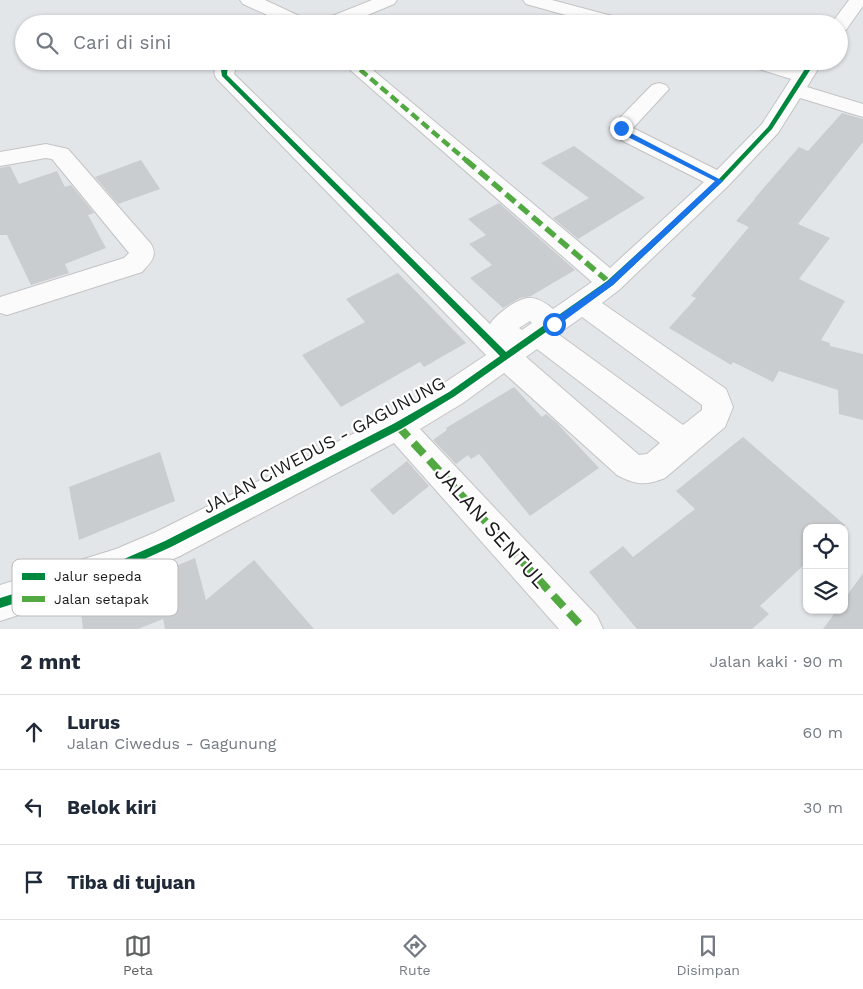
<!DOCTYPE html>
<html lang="id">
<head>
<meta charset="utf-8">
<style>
  :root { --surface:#fff; --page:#f2f2f3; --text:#1f2937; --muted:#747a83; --line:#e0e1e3; --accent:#606162 }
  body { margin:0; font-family:"Work Sans",sans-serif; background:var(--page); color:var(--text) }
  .controls { position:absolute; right:15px; bottom:15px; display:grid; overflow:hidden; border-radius:10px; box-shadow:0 1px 4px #0004 }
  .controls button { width:45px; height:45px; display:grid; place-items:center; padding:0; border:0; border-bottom:1px solid var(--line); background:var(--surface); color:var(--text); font:25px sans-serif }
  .stop { position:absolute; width:15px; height:15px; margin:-11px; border:4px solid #1a73e8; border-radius:50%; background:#fff }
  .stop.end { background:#1a73e8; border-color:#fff; box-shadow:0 1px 5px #0008 }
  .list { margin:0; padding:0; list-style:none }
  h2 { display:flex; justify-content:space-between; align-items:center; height:65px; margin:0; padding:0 20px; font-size:21px }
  h2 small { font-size:16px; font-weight:400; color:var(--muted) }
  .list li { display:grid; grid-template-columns:32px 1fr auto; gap:15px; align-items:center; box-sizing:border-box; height:75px; padding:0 20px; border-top:1px solid var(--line) }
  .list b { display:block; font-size:19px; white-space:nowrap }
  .list p { margin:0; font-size:16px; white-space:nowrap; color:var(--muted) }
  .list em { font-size:16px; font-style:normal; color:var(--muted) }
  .icon { flex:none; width:28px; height:28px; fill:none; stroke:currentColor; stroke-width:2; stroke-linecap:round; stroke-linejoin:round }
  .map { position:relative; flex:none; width:863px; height:629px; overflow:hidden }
  .search { position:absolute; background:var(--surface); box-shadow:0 1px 4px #0004; left:15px; right:15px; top:15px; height:55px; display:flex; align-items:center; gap:12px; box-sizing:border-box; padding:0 18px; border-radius:28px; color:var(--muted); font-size:19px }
  .sheet { height:290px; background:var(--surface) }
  nav { display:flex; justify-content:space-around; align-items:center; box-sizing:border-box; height:70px; border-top:1px solid var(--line); background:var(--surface); font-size:14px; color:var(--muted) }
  nav a { display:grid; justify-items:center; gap:2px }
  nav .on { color:var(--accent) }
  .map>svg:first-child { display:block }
  .building { fill:#cacdcf }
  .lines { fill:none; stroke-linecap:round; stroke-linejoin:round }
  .minor-casing { stroke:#c2c3c4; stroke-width:2 }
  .minor { fill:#fbfbfc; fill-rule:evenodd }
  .quiet-far2 { stroke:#52a942; stroke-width:4.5; stroke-dasharray:9 4.5; stroke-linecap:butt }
  .quiet-far1 { stroke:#52a942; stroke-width:5.5; stroke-dasharray:12 5.5; stroke-linecap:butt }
  .quiet { stroke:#52a942; stroke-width:8; stroke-dasharray:15 8; stroke-linecap:butt }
  .cycleway-casing { stroke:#fff; stroke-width:3 }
  .cycleway { fill:#00873e; fill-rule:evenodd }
  .route { fill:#1a73e8 }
  .labels { text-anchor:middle; stroke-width:4.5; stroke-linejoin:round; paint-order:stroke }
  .street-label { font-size:18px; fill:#1a1a1a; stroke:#fff }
  .near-street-label { font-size:21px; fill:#1a1a1a; stroke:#fff }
  .key { fill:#fff; stroke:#bababa; stroke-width:1 }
  .key-label { font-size:14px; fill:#1a1a1a }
</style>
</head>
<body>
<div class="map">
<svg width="863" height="629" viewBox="0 0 863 629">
  <rect width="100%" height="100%" fill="#e3e6e9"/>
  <g class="building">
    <path d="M 842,113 L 863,119 L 863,142 L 798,224 L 830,238 L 799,279 L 845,301 L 821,340 L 830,343 L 830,346 L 863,354 L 863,420 L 839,414 L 838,390 L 779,371 L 773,382 L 733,362 L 731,365 L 669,328 L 696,298 L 691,296 L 749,227 L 736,221 L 755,199 L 754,199 L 799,147 L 808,151 Z"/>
    <path d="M 574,146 L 645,198 L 578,239 L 553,218 L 589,198 L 541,163 Z"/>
    <path d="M 141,160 L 160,189 L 118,204 L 95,177 Z"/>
    <path d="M 10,166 L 19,184 L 57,171 L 65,187 L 71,185 L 94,213 L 88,215 L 106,248 L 65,264 L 69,273 L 31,285 L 7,235 L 0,235 L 0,168 Z"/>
    <path d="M 499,203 L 575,270 L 531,296 L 520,298 L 503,308 L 470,278 L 492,265 L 469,244 L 486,235 L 468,219 Z"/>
    <path d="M 398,273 L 466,343 L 424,367 L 420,362 L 341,407 L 302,355 L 365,322 L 346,299 Z"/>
    <path d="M 514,387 L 542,417 L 546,414 L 556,422 L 599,468 L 530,516 L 479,454 L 471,459 L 468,455 L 456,464 L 433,440 L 447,430 L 446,428 Z"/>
    <path d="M 743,437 L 845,525 L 842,528 L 807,528 L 807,562 L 760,606 L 769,614 L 752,629 L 637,629 L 589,572 L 623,546 L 633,557 L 695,509 L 676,491 Z"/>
    <path d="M 160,452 L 175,501 L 79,540 L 69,487 Z"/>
    <path d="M 407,461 L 429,486 L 393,515 L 370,490 Z"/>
    <path d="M 195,558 L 206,600 L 254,560 L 314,629 L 165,629 L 163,619 L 138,629 L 83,629 L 80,606 Z"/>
    <path d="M 863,573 L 863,629 L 823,629 L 837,610 L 844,610 L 844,600 Z"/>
  </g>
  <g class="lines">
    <defs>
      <g id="minor">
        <path d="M 240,0 L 265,0 L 308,20 L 310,24 L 287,24 L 243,4 Z"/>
        <path d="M 372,0 L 397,0 L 394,4 L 346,24 L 320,24 L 322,20 Z"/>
        <path d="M 523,0 L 552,0 L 627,20 L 629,24 L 598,24 L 526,4 Z"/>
        <path d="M 849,0 L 863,0 L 863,6 L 846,30 L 839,32 L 839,24 L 831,24 Z"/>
        <path d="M 220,61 L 245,61 L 242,65 L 236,67 L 234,74 L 490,324 C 496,314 520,296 532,298 C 540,299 547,304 553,309 L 592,282 L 340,61 L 362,61 L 610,268 L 704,182 L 617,138 L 610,128 L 652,85 L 659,83 L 666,85 L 669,89 L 633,128 L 717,170 L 762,124 L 791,79 L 746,65 L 743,61 L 775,61 L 798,68 L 803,61 L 823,61 L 807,87 L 863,104 L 863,117 L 800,98 L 778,133 L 728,186 L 619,290 L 602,303 L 726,389 L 733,407 L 725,427 L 665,478 C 645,486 636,485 617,475 L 504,373 L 463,403 L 420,429 L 597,616 L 603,629 L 559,629 L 394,443 L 180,556 L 118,583 L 0,621 L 0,585 L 116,549 L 156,532 L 387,417 L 441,385 L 486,355 L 217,79 C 212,72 215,68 220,61 ZM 582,317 L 702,405 L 702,410 L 683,425 L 558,334 ZM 530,321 L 532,323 L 522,330 L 519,328 ZM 537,349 L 660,443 L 647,454 L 639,455 L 526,357 Z"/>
        <path d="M 46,144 L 68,149 L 151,244 C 158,256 151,262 142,272 L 7,315 L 0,313 L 0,297 L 124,258 L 129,253 L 52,159 L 46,158 L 0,166 L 0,152 Z"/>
      </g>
    </defs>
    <use href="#minor" class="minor-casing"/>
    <use href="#minor" class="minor"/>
    <path class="quiet-far2" d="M 350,61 L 467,161"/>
    <path class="quiet-far1" d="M 466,160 L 610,283"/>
    <path class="quiet" d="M 398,426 L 584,629"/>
    <defs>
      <path id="cycleway" d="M 229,61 L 238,61 C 232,65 227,66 227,75 L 506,352 L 607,281 L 718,180 L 768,127 L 810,61 L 816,61 L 772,129 L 722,182 L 613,285 L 455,396 L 401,429 L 171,547 L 118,571 L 0,608 L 0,598 L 117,562 L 165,541 L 395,423 L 449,392 L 500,356 L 222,76 L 221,70 L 227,62 Z"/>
    </defs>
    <use href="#cycleway" class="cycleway-casing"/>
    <use href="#cycleway" class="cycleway"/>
  </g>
  <path class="route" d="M 618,126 L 623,126 L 627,131 L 723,181 L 613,285 L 557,326 L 551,326 L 551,321 L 608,281 L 715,181 L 622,134 Z"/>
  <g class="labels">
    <g class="street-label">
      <text transform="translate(324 445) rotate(-28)" y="6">JALAN CIWEDUS - GAGUNUNG</text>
    </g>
    <g class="near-street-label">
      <text transform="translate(491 527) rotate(48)" y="7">JALAN SENTUL</text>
    </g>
  </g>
  <rect x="12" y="559" width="166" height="57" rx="8" class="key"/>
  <rect x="22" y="573" width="23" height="7" fill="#00873e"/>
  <rect x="22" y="596" width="23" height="6" fill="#52a942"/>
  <g class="key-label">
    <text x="54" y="581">Jalur sepeda</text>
    <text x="54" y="604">Jalan setapak</text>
  </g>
</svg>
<div class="controls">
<button><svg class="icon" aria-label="locate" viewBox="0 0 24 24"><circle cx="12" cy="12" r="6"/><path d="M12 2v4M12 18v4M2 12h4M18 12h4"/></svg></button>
<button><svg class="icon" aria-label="layers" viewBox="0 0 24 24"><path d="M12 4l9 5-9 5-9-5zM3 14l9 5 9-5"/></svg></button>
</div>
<div class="stop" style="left:554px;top:324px"></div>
<div class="stop end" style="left:621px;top:128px"></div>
<div class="search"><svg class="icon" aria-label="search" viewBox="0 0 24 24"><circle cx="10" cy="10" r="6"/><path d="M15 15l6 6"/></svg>Cari di sini</div>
</div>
<section class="sheet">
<h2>2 mnt<small>Jalan kaki · 90 m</small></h2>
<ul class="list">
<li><svg class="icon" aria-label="ahead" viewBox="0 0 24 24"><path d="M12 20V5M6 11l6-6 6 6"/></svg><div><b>Lurus</b><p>Jalan Ciwedus - Gagunung</p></div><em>60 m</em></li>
<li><svg class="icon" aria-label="left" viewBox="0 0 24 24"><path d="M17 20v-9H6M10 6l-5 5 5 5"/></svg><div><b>Belok kiri</b></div><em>30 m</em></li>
<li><svg class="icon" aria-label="arrive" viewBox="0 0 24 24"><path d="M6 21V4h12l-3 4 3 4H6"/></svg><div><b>Tiba di tujuan</b></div></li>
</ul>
</section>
<nav>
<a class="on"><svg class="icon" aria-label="map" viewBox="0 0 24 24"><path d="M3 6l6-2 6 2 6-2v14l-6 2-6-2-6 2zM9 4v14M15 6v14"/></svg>Peta</a>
<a><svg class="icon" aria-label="directions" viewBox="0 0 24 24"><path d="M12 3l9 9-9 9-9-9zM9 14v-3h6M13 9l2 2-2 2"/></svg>Rute</a>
<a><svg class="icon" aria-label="saved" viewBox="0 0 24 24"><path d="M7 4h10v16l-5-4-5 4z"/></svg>Disimpan</a>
</nav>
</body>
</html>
